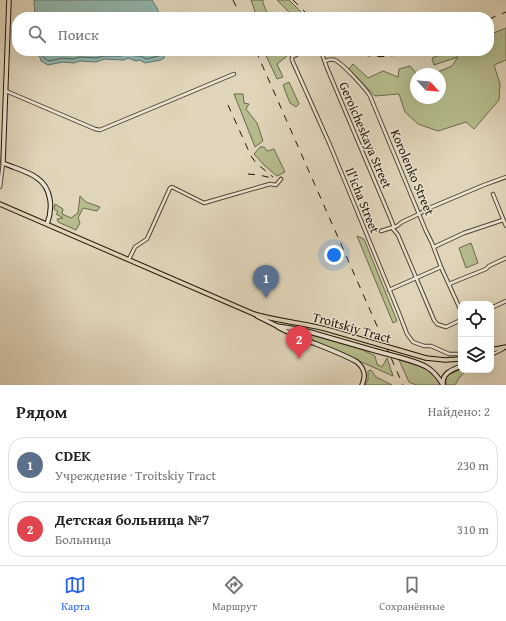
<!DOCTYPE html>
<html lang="ru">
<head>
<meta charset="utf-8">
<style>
  :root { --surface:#fff; --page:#f2f2f2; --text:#202124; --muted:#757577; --line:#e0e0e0; --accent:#2563eb }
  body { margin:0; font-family:"Gentium Book Plus",serif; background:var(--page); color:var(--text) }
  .controls { position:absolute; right:12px; bottom:12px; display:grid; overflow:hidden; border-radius:8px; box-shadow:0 4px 16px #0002 }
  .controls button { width:36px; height:36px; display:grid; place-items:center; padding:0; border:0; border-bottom:1px solid var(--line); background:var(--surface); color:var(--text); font:20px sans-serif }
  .compass { position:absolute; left:410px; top:68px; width:36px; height:36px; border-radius:50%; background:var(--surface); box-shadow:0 4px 16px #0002; rotate:116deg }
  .you { position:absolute; left:334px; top:255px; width:14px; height:14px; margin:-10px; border:3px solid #fff; border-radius:50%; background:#1a73e8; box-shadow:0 0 0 6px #1a73e833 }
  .badge { display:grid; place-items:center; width:26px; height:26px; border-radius:50%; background:var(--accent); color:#fff; font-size:13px; font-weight:700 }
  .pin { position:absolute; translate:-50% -33px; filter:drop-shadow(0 1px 2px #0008) }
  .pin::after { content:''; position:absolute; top:21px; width:14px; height:12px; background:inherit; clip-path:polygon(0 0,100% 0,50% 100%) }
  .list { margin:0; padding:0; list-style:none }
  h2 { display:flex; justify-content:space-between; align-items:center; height:52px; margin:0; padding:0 16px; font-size:17px }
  h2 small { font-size:13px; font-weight:400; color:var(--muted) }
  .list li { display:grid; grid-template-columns:26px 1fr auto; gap:12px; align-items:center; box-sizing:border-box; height:56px; margin:0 8px 8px; padding:0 8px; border:1px solid var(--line); border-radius:16px }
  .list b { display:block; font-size:15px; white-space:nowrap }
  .list p { margin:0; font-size:13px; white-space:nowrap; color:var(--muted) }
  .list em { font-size:13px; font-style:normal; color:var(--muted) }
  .icon { flex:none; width:22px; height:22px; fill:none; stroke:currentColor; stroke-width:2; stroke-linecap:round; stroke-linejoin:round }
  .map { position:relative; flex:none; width:506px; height:385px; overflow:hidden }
  .search { position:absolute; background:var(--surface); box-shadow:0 4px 16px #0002; left:12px; right:12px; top:12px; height:44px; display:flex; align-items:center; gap:10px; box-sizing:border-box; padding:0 14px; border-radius:16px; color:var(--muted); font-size:15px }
  .sheet { height:180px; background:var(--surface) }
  nav { display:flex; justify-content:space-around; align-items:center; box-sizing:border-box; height:56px; border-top:1px solid var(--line); background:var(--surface); font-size:11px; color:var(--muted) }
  nav a { display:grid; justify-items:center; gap:2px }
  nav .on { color:var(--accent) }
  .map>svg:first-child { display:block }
  .green { fill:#b5bc8d; stroke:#6a6849 }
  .water { fill:#94b9af; stroke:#66776b }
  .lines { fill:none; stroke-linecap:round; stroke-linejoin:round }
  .shore { stroke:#5a665a; stroke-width:1 }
  .street-casing { stroke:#504432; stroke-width:4.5 }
  .secondary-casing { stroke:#201405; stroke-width:5.5 }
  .primary-casing { stroke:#201405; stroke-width:5.5 }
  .street { stroke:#ebe4d2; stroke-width:2.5 }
  .secondary { stroke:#ebe4d2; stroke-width:3.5 }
  .primary { stroke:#e0d5ba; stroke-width:3.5 }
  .rail { stroke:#201405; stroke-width:1; stroke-dasharray:7 7; stroke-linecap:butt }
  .secondary-bridge-casing { stroke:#201405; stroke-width:5.5; stroke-linecap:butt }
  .primary-bridge-casing { stroke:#201405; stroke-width:5.5; stroke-linecap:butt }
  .secondary-bridge { stroke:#ebe4d2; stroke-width:3.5 }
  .primary-bridge { stroke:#e0d5ba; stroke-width:3.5 }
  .labels { text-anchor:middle; stroke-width:3; stroke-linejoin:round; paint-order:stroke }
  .street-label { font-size:13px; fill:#201405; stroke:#ebe4d2 }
</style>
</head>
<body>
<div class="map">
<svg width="506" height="385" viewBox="0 0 506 385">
  <rect width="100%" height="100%" fill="#e0d5ba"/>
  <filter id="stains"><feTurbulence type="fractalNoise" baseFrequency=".005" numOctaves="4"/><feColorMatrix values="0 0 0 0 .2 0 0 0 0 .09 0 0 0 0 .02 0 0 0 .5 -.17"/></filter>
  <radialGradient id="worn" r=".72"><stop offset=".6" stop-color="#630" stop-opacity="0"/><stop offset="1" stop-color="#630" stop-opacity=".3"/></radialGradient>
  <g class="green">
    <path d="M 251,0 L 263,0 L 263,3 L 269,17 L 257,17 Z"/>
    <path d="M 277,0 L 289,0 L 306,17 L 294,17 Z"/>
    <path d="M 506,28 L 506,60 L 494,65 L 500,84 L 499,100 L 474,129 L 466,122 L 438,131 L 418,124 L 405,112 L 399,94 L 375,96 L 349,69 L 353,64 L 368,78 L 383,71 L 398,77 L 399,69 L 410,66 L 417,74 L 416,98 L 440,98 L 440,74 L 433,74 L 452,66 L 458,57 L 434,65 L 432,58 L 449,51 L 489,51 L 489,35 Z"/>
    <path d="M 264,51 L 285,51 L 287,56 L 277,64 L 283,77 L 277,79 Z"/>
    <path d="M 289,82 L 299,104 L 296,107 L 290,103 L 283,85 Z"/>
    <path d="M 234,94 L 243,94 L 244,103 L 249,104 L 246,109 L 257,123 L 263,141 L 255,147 Z"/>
    <path d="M 260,147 L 264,147 L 267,151 L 274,149 L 285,172 L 277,176 L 264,165 L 254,154 Z"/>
    <path d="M 80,196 L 86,202 L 100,207 L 97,211 L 83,208 L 78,218 L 80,223 L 76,230 L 58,222 L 57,219 L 63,218 L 56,214 L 58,212 L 54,209 L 55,204 L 63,209 L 62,214 L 71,218 L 78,213 Z"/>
    <path d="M 357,236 L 364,239 L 397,321 L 393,323 Z"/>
    <path d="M 471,243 L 478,263 L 466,268 L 459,248 Z"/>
    <path d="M 297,331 L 361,349 L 375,356 L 377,364 L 382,367 L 387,358 L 393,376 L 296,333 Z"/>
    <path d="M 399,360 L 427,368 L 432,372 L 442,385 L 416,385 L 409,382 Z"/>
    <path d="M 461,369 L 467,370 L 459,378 L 455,385 L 446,385 L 446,377 L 450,374 Z"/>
    <path d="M 371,370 L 376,377 L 392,385 L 365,385 L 368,380 L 368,371 Z"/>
  </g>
  <g class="water">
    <path d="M 34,0 L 152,0 L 158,10 L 157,17 L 35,17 Z"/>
    <path d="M 34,51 L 164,51 L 164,58 L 161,60 L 145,63 L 140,60 L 136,61 L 128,58 L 124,60 L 104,59 L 96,62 L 80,61 L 74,63 L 63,62 L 48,65 L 41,61 L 40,57 Z"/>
  </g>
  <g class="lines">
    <g class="shore">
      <path d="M 39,51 L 44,58 L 49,61 L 63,58 L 73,59 L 80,57 L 96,58 L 104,56 L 122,56 L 127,54 L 136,56 L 141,56 L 146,59 L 159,56 L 160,51"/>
      <path d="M 46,51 L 50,55 L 63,53 L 73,54 L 80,52 L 95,53 L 101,51"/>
    </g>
    <defs>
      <g id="street">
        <path d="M 304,51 L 292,57 L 292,60 L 330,145 L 399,313 L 407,334 L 413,342 L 424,346 L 431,346 L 449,354 L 461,354"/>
        <path d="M 321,51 L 327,68 L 390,217 L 394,227 L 393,229 L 398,235 L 434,320 L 437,324 L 446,327 L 461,320"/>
        <path d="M 325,61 C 328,60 332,59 335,60 C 342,63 366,89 370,96 L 426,231 L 432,243 L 441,267 L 461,311"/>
        <path d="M 6,91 L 95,129 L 100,130 L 234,74"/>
        <path d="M 0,187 L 3,163"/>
        <path d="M 493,194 L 506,226"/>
        <path d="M 381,231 L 397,226 L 402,222 L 419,214 L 427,209 L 484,185 L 506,177"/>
        <path d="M 434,247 L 464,233 L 503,220"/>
        <path d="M 129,259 L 135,247 L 147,239 L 170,188 L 172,187 L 204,203 L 270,184 L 276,185 L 281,179"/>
        <path d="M 449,284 L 486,269 L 489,266 L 506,258"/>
        <path d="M 389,290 L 441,267"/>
        <path d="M 491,308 L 506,301"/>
        <path d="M 491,355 L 503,349"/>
      </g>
      <g id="secondary">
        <path d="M 9,0 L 3,163 C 14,168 28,171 37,178 C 52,188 53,209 47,224"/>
        <path d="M 257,316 L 277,326 L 303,330 L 376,351"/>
        <path d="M 278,327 C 303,341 332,348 357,362 C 365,369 366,376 362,385"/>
        <path d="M 402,358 C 422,364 432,366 443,385"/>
        <path d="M 443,384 C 442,373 452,370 461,366"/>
      </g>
      <g id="primary">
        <path d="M 0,204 L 254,314 C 280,322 307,323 333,331"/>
        <path d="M 491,350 L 506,347"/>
        <path d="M 426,358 L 445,360 L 461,359"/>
      </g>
    </defs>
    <use href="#street" class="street-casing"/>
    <use href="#secondary" class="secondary-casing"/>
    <use href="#primary" class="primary-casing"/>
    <use href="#street" class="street"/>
    <use href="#secondary" class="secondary"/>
    <use href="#primary" class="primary"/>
    <g class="rail">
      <path d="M 233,0 L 241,17"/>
      <path d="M 293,0 L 310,17"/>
      <path d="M 449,17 L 462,12"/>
      <path d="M 489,19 L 506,12"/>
      <path d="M 256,51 L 403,385"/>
      <path d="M 350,51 C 371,59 391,58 413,51"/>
      <path d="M 228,105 L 251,156 L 256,163 L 273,177"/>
      <path d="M 248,174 L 259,175 L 272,178"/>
    </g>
    <defs>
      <path id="secondary-bridge" d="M 376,351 L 402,358"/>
      <path id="primary-bridge" d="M 333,331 L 426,358"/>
    </defs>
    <use href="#secondary-bridge" class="secondary-bridge-casing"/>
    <use href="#primary-bridge" class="primary-bridge-casing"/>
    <use href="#secondary-bridge" class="secondary-bridge"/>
    <use href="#primary-bridge" class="primary-bridge"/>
  </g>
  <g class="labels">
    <g class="street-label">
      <text transform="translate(366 135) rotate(67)" y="5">Geroicheskaya Street</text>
      <text transform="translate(413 172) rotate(67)" y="5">Korolenko Street</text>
      <text transform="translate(363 200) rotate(68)" y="5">Il'icha Street</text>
      <text transform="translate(352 327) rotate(16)" y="5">Troitskiy Tract</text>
    </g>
  </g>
  <rect width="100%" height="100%" filter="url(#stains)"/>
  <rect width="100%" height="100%" fill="url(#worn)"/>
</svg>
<div class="controls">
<button><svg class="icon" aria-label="locate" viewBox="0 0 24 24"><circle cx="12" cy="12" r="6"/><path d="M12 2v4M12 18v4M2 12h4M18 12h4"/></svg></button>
<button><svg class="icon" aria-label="layers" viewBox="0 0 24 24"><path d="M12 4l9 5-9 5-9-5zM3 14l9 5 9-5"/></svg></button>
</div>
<svg class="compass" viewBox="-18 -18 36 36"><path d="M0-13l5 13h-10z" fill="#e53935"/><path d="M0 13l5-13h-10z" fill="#757577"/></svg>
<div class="you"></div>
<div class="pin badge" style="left:266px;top:298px;background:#5c6f8a">1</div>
<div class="pin badge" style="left:299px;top:359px;background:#e0444e">2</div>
<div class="search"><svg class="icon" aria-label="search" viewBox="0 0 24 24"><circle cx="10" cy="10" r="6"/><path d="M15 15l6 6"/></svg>Поиск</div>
</div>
<section class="sheet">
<h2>Рядом<small>Найдено: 2</small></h2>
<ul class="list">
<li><span class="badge" style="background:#5c6f8a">1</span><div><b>CDEK</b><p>Учреждение · Troitskiy Tract</p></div><em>230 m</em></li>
<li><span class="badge" style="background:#e0444e">2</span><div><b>Детская больница №7</b><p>Больница</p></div><em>310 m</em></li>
</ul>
</section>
<nav>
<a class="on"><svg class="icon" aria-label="map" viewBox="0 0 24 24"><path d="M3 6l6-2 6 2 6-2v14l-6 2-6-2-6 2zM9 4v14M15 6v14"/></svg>Карта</a>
<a><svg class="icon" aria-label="directions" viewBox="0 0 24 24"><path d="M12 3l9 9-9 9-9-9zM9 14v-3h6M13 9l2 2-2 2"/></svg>Маршрут</a>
<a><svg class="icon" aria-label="saved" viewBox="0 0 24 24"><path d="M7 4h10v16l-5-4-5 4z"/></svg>Сохранённые</a>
</nav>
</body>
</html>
